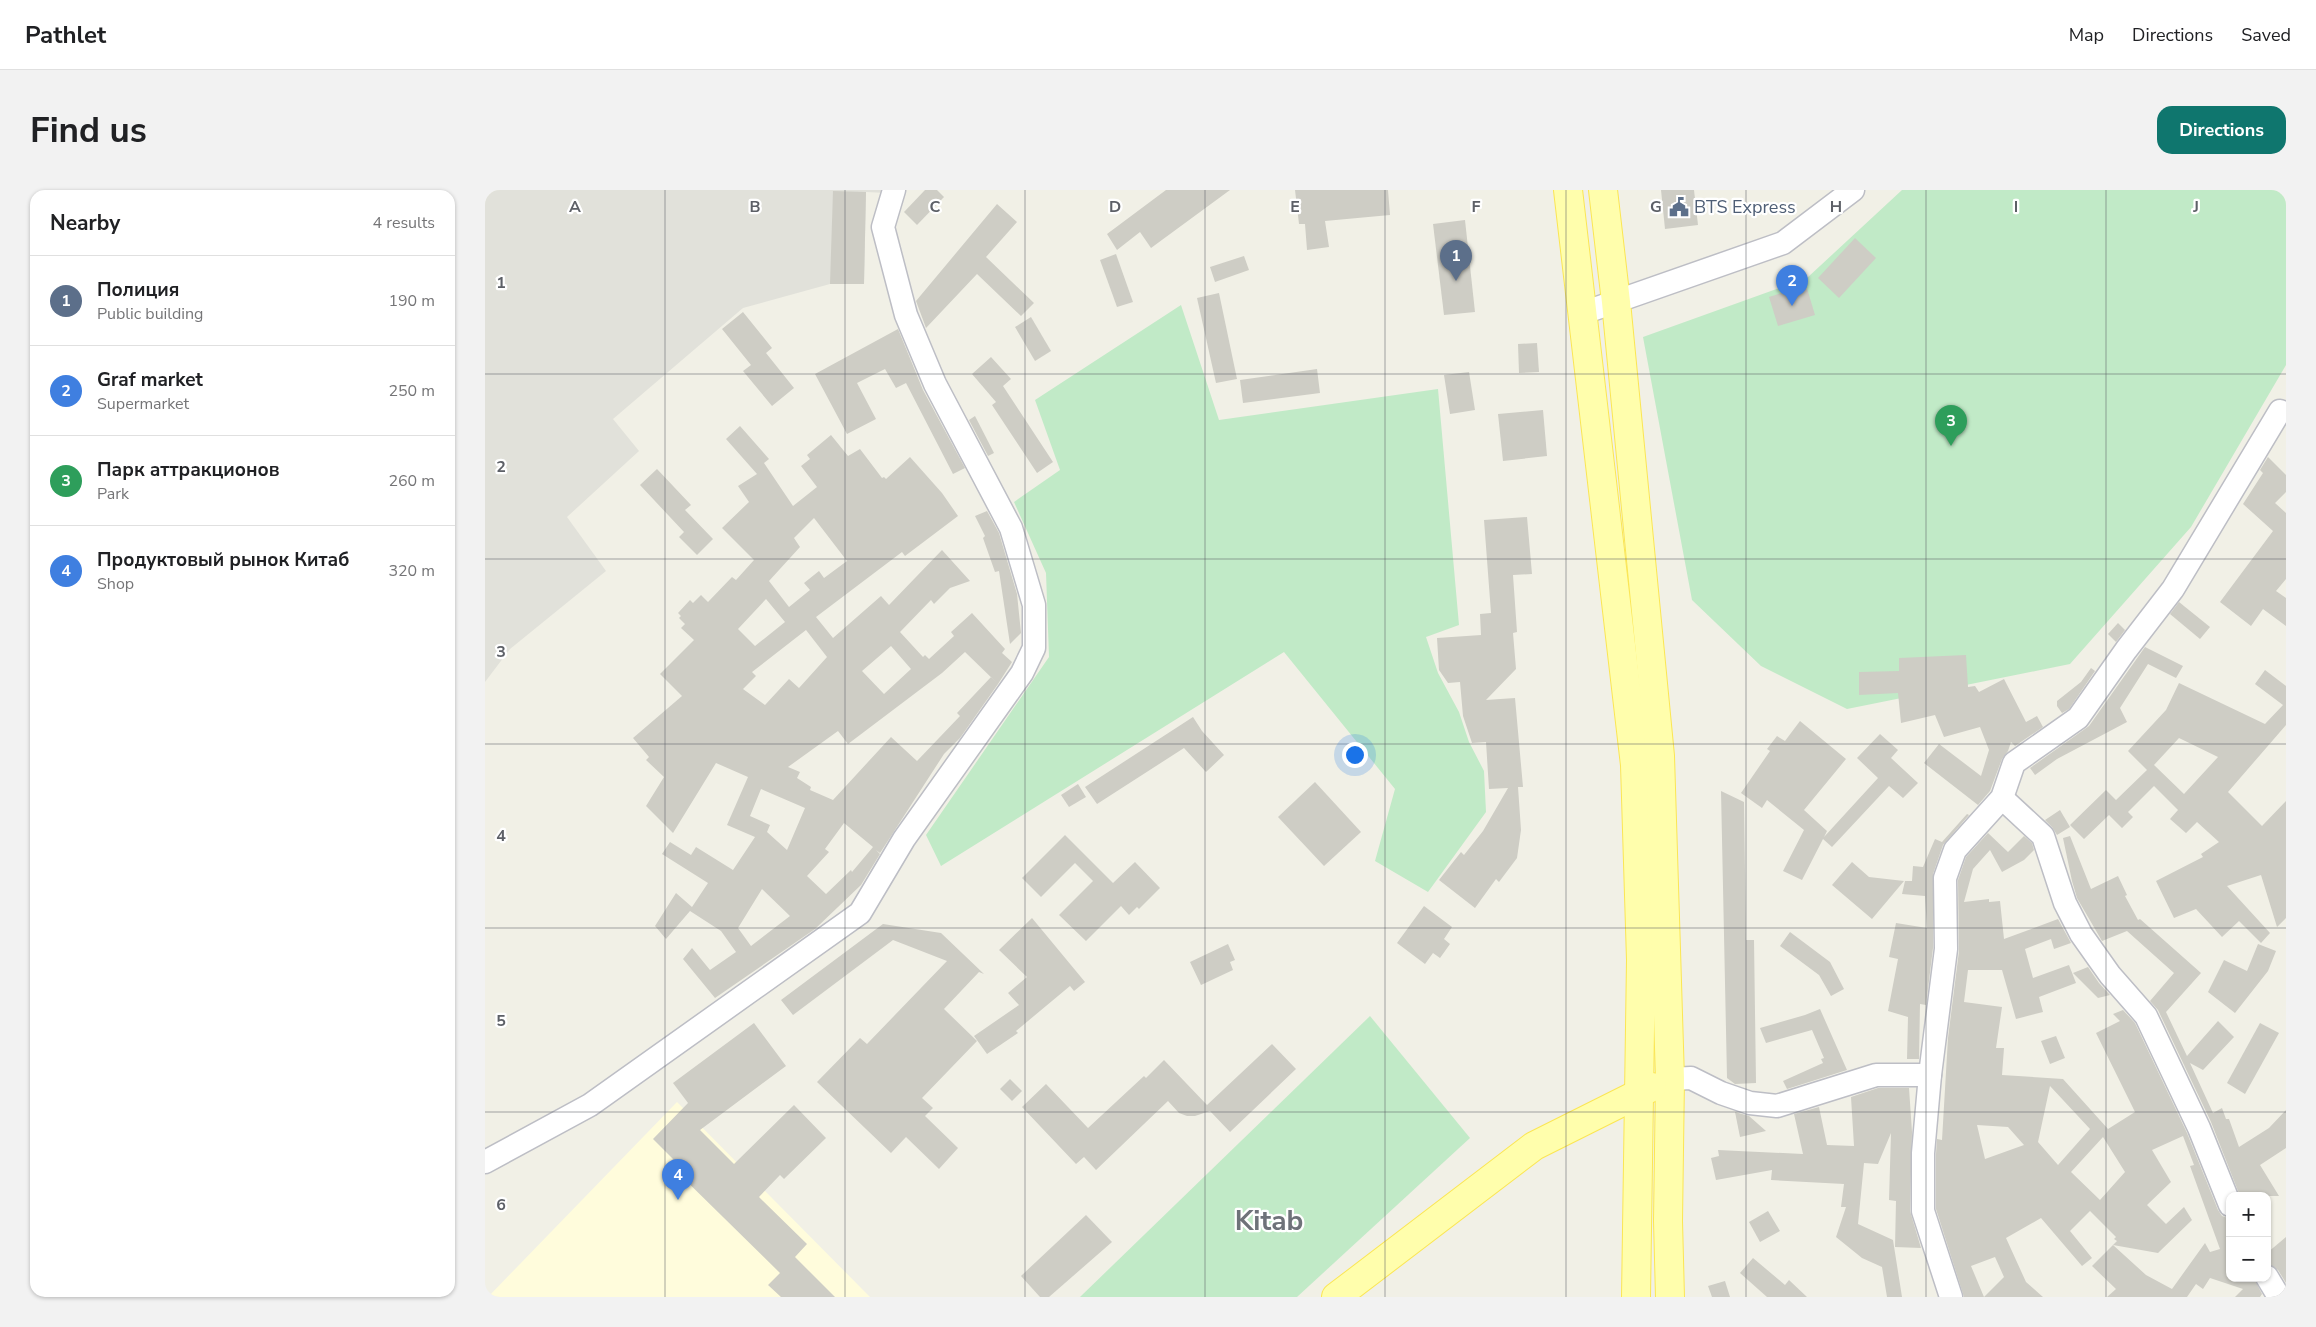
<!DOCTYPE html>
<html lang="en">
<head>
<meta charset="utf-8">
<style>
  :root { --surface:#fff; --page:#f2f2f2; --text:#202124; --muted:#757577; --line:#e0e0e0; --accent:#0f766e }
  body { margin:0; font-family:"Nunito Sans",sans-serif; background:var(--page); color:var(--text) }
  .controls { position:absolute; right:15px; bottom:15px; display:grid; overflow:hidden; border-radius:10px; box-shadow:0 1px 4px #0004 }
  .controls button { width:45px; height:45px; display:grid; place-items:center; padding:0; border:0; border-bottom:1px solid var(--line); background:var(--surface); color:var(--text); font:25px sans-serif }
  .you { position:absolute; left:869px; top:564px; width:18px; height:18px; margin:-12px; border:4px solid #fff; border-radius:50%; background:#1a73e8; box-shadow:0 0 0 8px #1a73e833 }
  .badge { display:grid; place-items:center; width:32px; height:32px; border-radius:50%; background:var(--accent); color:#fff; font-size:16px; font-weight:700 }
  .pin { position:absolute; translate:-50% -41px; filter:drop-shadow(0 1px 2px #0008) }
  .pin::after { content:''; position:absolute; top:26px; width:18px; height:15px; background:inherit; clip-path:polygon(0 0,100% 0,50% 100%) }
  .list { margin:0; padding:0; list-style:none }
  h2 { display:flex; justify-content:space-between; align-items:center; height:65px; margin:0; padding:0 20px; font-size:21px }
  h2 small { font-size:16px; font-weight:400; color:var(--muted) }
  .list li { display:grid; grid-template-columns:32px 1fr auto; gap:15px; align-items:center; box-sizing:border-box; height:90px; padding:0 20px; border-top:1px solid var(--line) }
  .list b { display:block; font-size:19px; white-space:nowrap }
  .list p { margin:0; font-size:16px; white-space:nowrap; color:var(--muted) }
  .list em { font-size:16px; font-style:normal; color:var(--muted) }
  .map { position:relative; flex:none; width:1801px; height:1107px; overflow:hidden; border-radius:15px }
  header { display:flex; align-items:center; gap:30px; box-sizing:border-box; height:70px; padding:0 25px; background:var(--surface); border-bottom:1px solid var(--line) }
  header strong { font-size:24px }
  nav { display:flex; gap:28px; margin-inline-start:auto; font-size:18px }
  .intro { display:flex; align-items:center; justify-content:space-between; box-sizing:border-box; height:120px; padding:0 30px }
  h1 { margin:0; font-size:35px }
  .button { padding:12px 22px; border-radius:15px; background:var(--accent); color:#fff; font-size:18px; font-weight:700 }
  main { display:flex; gap:30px; padding:0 30px }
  aside { flex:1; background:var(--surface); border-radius:15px; box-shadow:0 1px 4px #0004 }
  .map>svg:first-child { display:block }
  .commercial { fill:#fffcdc }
  .industrial { fill:#e1e1da }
  .green { fill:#c1eac7 }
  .building { fill:#cecdc5; fill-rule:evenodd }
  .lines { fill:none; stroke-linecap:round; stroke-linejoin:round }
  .minor-casing { stroke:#bdbec5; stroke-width:25 }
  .major-casing { stroke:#fbe654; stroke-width:30 }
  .minor { stroke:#fff; stroke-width:22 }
  .major { stroke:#fffeac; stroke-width:28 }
  .grid { fill:none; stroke:#5d6067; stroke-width:1; stroke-opacity:0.55 }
  .labels { text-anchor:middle; stroke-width:4.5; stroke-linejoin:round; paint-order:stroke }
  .service-label { font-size:18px; fill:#4e5e75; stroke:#fff; text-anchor:start }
  .town-label { font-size:28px; font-weight:bold; fill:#6e7279; stroke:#fff }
  .grid-label { font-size:16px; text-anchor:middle; font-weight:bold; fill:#5d6067; stroke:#fff; stroke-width:4.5; stroke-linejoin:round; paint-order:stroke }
</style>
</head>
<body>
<header>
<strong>Pathlet</strong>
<nav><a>Map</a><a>Directions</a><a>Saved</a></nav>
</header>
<div class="intro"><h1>Find us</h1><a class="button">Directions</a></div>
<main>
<aside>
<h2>Nearby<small>4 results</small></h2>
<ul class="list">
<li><span class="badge" style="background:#5c6f8a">1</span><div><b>Полиция</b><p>Public building</p></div><em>190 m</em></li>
<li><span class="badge" style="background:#3f7fe0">2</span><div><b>Graf market</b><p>Supermarket</p></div><em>250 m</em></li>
<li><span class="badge" style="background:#2e9e5b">3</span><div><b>Парк аттракционов</b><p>Park</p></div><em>260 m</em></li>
<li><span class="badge" style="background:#3f7fe0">4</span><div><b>Продуктовый рынок Китаб</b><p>Shop</p></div><em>320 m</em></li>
</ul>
</aside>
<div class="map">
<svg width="1801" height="1107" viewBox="0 0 1801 1107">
  <rect width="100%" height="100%" fill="#f1f0e6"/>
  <path class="commercial" d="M 192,912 L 385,1107 L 3,1107 Z"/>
  <path class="industrial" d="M 0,0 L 401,0 L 402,3 L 381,2 L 379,94 L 345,94 L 258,118 L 128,229 L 154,261 L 82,327 L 121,381 L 25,459 L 0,492 Z"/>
  <g class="green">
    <path d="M 1417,0 L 1801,0 L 1801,175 L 1706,337 L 1585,474 L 1362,519 L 1276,476 L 1207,410 L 1158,147 L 1322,88 Z"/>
    <path d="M 696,115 L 734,230 L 953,199 L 974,435 L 941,447 L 953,483 L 974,522 L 984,552 L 999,581 L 1001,622 L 943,702 L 890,671 L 910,599 L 799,462 L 456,676 L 441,645 L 564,467 L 561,383 L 529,312 L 575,280 L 550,210 Z"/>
    <path d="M 885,826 L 985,948 L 812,1107 L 595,1107 Z"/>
  </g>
  <g class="building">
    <path d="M 440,0 L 452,0 L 459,7 L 432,35 L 419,22 Z"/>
    <path d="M 681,0 L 745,0 L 666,58 L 655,42 L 632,60 L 622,44 Z"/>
    <path d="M 810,0 L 903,0 L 905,25 L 840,31 L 844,57 L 822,60 L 820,34 L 814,34 Z"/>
    <path d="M 1176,0 L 1209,0 L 1213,35 L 1180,39 Z"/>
    <path d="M 348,1 L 381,2 L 379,94 L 345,94 Z"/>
    <path d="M 512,14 L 532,32 L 501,67 L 549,113 L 536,126 L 492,84 L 441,138 L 431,111 Z"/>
    <path d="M 980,30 L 990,122 L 959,125 L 948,34 Z"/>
    <path d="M 1370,48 L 1391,68 L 1354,108 L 1333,88 Z"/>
    <path d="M 631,64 L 648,112 L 632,117 L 615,70 Z"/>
    <path d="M 759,66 L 764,80 L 730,92 L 725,77 Z"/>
    <path d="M 1321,95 L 1330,125 L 1293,136 L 1284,107 Z"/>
    <path d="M 734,103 L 752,189 L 731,193 L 712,108 Z"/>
    <path d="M 258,122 L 287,158 L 281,163 L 309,198 L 287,216 L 258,181 L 266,175 L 237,139 Z"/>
    <path d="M 546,127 L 566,161 L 550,171 L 530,137 Z"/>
    <path d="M 413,139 L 438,200 L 480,278 L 468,284 L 421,193 L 411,198 L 400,179 L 372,193 L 391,229 L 362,244 L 330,184 Z"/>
    <path d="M 1052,153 L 1054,182 L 1034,183 L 1033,154 Z"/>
    <path d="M 506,167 L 526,189 L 518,196 L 568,272 L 552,283 L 507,215 L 511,212 L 487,184 Z"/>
    <path d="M 832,179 L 835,203 L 758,213 L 755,190 Z"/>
    <path d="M 984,182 L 990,220 L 965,224 L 959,185 Z"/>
    <path d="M 1058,220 L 1062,266 L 1018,271 L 1013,224 Z"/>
    <path d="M 490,226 L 509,263 L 503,266 L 484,230 Z"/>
    <path d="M 255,236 L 284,269 L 279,273 L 308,316 L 332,297 L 316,276 L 325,269 L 322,265 L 346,245 L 363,266 L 375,259 L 397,288 L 399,287 L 401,289 L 425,267 L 457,303 L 473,326 L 420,366 L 417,362 L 331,427 L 348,448 L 396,406 L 404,415 L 457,360 L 485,391 L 465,398 L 449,414 L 446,410 L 415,442 L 438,467 L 440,465 L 444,469 L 469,446 L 466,442 L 487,423 L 520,459 L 517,463 L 527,472 L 513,494 L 480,462 L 457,483 L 363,554 L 353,541 L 303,577 L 315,582 L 312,588 L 326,597 L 325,600 L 348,610 L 406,547 L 432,571 L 475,526 L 472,523 L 506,487 L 513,494 L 475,548 L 459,564 L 397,660 L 395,663 L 391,660 L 395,664 L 376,695 L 330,739 L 230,808 L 198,769 L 207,758 L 225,780 L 251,762 L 236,741 L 205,721 L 181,749 L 170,736 L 191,703 L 207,717 L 223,693 L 177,664 L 185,652 L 206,665 L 211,657 L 248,680 L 270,647 L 242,635 L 263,587 L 231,573 L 188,643 L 161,616 L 179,587 L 161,570 L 164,567 L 148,548 L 197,506 L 175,484 L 209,450 L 196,438 L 200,434 L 194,428 L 196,426 L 193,423 L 205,410 L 208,413 L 216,405 L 223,412 L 247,387 L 251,390 L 269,370 L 237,338 L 264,312 L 253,296 L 272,284 L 241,249 ZM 329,328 L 362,371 L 339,388 L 334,381 L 319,393 L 325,400 L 304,417 L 284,391 L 315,357 L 309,348 ZM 281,409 L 300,432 L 270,456 L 253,439 ZM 321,440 L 342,467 L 314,498 L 304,489 L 280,515 L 258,499 L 271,486 L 267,482 ZM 406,456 L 426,479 L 399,504 L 377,481 ZM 276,599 L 320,618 L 302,660 L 282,642 L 285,635 L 265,626 ZM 359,633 L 388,657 L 367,682 L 366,680 L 341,704 L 322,686 L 344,662 L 340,659 ZM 277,699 L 305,726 L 266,756 L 253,738 Z"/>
    <path d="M 1783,267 L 1801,285 L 1801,302 L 1790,313 L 1801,323 L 1801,389 L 1791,401 L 1801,408 L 1801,436 L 1778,419 L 1766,436 L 1735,412 L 1788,341 L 1758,314 L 1778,283 L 1775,280 Z"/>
    <path d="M 172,279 L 206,315 L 200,320 L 228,349 L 212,365 L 194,347 L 199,342 L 155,295 Z"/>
    <path d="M 502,321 L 514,343 L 532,404 L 536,443 L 525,454 L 514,381 L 510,382 L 498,348 L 500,346 L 490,326 Z"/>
    <path d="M 1042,327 L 1047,384 L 1028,385 L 1032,442 L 1028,443 L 1031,479 L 1001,510 L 1030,508 L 1038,597 L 1033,597 L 1036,640 L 1032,668 L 1014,692 L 1011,689 L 990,718 L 954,690 L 976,662 L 979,665 L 998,641 L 1023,598 L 1004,599 L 1001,552 L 987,553 L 978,526 L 975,492 L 963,493 L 954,480 L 952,448 L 996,445 L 995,424 L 1006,423 L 999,330 Z"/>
    <path d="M 1694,412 L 1725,437 L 1715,449 L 1685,424 Z"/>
    <path d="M 1633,433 L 1640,440 L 1631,452 L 1623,444 Z"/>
    <path d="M 1660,457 L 1698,476 L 1691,488 L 1663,474 L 1635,518 L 1642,532 L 1572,569 L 1550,585 L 1545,578 L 1604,536 Z"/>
    <path d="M 1481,465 L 1483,497 L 1490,496 L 1494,502 L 1519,489 L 1541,532 L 1552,526 L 1558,537 L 1530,556 L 1526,552 L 1523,561 L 1517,569 L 1505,601 L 1493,615 L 1439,573 L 1454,554 L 1496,586 L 1504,560 L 1495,537 L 1459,547 L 1450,525 L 1416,533 L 1413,503 L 1374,505 L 1374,482 L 1414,481 L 1414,468 Z"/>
    <path d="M 1606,478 L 1610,481 L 1584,519 L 1577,523 L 1572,516 L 1572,511 L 1596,492 Z"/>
    <path d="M 1780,480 L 1801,496 L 1801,535 L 1743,602 L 1777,636 L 1801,611 L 1801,728 L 1792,737 L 1776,685 L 1742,696 L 1785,743 L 1776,753 L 1754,731 L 1737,747 L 1711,719 L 1689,728 L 1671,691 L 1718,667 L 1716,664 L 1734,652 L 1712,632 L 1701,643 L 1685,629 L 1693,620 L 1669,596 L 1643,622 L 1648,627 L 1637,638 L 1624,625 L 1599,649 L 1585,635 L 1621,600 L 1631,610 L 1662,580 L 1643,561 L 1681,520 L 1694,493 L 1780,534 L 1798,515 L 1770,494 ZM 1694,548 L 1733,567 L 1699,604 L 1669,575 Z"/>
    <path d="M 708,527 L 717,541 L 739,565 L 721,582 L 699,558 L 612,614 L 600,597 Z"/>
    <path d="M 1315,531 L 1361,569 L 1319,620 L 1342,641 L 1339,647 L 1393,588 L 1372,568 L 1395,544 L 1413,560 L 1406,568 L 1433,593 L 1418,608 L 1404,596 L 1347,657 L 1338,649 L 1317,690 L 1298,681 L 1319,640 L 1282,610 L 1277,618 L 1256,603 L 1285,561 L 1282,559 L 1292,546 L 1300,551 Z"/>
    <path d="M 830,592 L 876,642 L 839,676 L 793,627 Z"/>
    <path d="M 593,594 L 601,607 L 584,617 L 576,605 Z"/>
    <path d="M 1236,601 L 1259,612 L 1261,750 L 1269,750 L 1271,893 L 1250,894 L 1242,888 Z"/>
    <path d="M 1575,620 L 1585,637 L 1572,645 L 1567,637 L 1560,630 Z"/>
    <path d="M 1482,624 L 1484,625 L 1458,655 L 1448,684 L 1448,758 L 1441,815 L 1435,814 L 1434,869 L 1422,869 L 1423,827 L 1403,821 L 1413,769 L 1404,767 L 1411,733 L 1442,738 L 1440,706 L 1417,704 L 1420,691 L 1427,691 L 1428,676 L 1438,677 L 1450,649 L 1457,652 Z"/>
    <path d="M 1503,643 L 1523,662 L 1539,646 L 1547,653 L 1549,660 L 1539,670 L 1517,682 L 1505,660 L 1488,679 L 1479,712 L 1504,709 L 1504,712 L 1515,711 L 1519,749 L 1573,729 L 1586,753 L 1569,759 L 1566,749 L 1540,759 L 1548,788 L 1584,775 L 1591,793 L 1554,807 L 1558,822 L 1531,829 L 1517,780 L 1483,780 L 1479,812 L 1517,817 L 1511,858 L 1519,858 L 1517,885 L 1578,889 L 1623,939 L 1650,922 L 1611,843 L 1635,831 L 1628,824 L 1638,820 L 1650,833 L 1702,943 L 1733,1020 L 1737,1026 L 1743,1028 L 1745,1088 L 1769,1088 L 1777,1104 L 1775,1107 L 1750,1107 L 1758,1099 L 1725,1088 L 1718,1099 L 1711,1094 L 1702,1107 L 1622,1107 L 1631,1099 L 1607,1076 L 1632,1051 L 1629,1049 L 1631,1047 L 1605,1021 L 1585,1041 L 1607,1068 L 1597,1076 L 1556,1028 L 1521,1048 L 1541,1092 L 1558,1107 L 1479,1107 L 1451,1019 L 1451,964 L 1452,949 L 1457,950 L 1463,848 L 1474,761 L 1473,690 L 1481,667 ZM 1565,896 L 1605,939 L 1573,975 L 1553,952 ZM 1492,935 L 1523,937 L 1539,955 L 1500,969 ZM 1698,946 L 1709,975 L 1705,976 L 1735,1059 L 1725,1062 L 1720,1053 L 1687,1099 L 1661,1085 L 1628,1055 L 1673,1063 L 1707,1030 L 1699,1017 L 1681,1034 L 1662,1015 L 1686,992 L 1667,960 ZM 1618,947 L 1640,982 L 1615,1010 L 1586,982 ZM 1510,1067 L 1519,1087 L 1499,1107 L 1486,1076 Z"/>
    <path d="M 580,645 L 628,693 L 650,672 L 675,698 L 654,719 L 652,717 L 644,725 L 636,716 L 601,751 L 574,725 L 608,691 L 590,673 L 556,707 L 537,688 Z"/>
    <path d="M 1585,646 L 1606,699 L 1633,686 L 1642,705 L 1640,706 L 1653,730 L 1655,729 L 1716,783 L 1681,822 L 1702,866 L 1733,831 L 1749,847 L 1718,880 L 1705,873 L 1728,923 L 1737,918 L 1741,929 L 1744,929 L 1754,957 L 1784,938 L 1801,920 L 1801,958 L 1775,975 L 1794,1006 L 1755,1006 L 1726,932 L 1673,820 L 1665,811 L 1689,783 L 1642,741 L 1617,751 L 1592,708 L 1587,691 L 1578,648 Z"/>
    <path d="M 1367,672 L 1384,687 L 1419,691 L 1387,729 L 1347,695 Z"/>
    <path d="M 939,716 L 967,737 L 959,749 L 965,754 L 955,768 L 948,763 L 940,774 L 912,753 Z"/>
    <path d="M 547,728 L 600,792 L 589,801 L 585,796 L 531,841 L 533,843 L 502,864 L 489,846 L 534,815 L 523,803 L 542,787 L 514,760 Z"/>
    <path d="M 398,734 L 456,743 L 499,784 L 494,782 L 459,819 L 492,851 L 437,908 L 448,918 L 440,926 L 473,958 L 454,979 L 421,947 L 406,963 L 332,892 L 375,848 L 382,854 L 462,771 L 408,750 L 308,825 L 296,810 Z"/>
    <path d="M 1305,742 L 1345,772 L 1359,799 L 1346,806 L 1334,785 L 1295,756 Z"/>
    <path d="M 743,754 L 750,770 L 745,772 L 748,780 L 716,795 L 705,772 Z"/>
    <path d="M 1773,754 L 1791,761 L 1783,781 L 1750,823 L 1723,802 L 1739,770 L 1762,781 Z"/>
    <path d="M 1603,777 L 1614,793 L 1625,805 L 1613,808 L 1588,783 Z"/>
    <path d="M 1335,819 L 1362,880 L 1302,899 L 1298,891 L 1338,873 L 1336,869 L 1339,868 L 1327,840 L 1281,853 L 1275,838 L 1320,825 Z"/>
    <path d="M 269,833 L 301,876 L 215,940 L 249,974 L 309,915 L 341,948 L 299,989 L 295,985 L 274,1007 L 322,1054 L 310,1067 L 350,1107 L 296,1107 L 283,1095 L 295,1083 L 184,974 L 188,969 L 168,949 L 203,913 L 188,893 Z"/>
    <path d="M 1775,833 L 1794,843 L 1760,904 L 1742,893 Z"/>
    <path d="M 1571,846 L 1580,868 L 1565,874 L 1556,851 Z"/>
    <path d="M 787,854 L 811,879 L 745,942 L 725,921 L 710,926 L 702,926 L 694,923 L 683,911 L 611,980 L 599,967 L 591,974 L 537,917 L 561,894 L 603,938 L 659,886 L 661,888 L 679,870 L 722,915 Z"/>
    <path d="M 525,889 L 537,901 L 527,911 L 515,899 Z"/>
    <path d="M 1393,898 L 1424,898 L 1427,942 L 1425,1021 L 1436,1058 L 1410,1057 L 1411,1011 L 1404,1010 L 1406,943 L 1393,974 L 1379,973 L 1373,1034 L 1408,1050 L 1417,1107 L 1402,1107 L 1397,1077 L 1377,1068 L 1351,1047 L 1361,1017 L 1356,1017 L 1359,994 L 1286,990 L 1287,980 L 1231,990 L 1226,968 L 1234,966 L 1233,960 L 1318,964 L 1309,924 L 1334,917 L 1342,955 L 1369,956 L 1366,907 Z"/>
    <path d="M 1250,922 L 1264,926 L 1281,941 L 1255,947 Z"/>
    <path d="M 1283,1021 L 1295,1041 L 1275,1052 L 1264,1032 Z"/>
    <path d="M 601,1025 L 627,1052 L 564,1107 L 555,1107 L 536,1086 Z"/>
    <path d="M 1801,1047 L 1801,1093 L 1793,1080 L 1782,1074 L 1782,1063 Z"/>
    <path d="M 1268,1068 L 1300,1095 L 1304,1090 L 1322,1107 L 1282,1107 L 1255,1083 Z"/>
    <path d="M 1240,1091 L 1245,1107 L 1227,1107 L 1223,1096 Z"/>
  </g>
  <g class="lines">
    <defs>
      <g id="minor">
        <path d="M 1098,123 L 1298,53 L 1368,0"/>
        <path d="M 1517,608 L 1558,646 L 1580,713 L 1596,744 L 1625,785 L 1661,826 L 1714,938 L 1745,1015"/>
        <path d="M 1185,889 L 1206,888 L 1236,903 L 1265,913 L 1292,916 L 1391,885 L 1445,885"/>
        <path d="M 0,972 L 105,915 L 375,723 L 419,649 L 537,483 L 549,458 L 549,415 L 526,338 L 450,194 L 421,125 L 398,37 L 409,0"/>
        <path d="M 1782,1087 L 1794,1107"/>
        <path d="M 1466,1107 L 1438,1021 L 1438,963 L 1445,885 L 1461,759 L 1460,688 L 1470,660 L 1517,608 L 1529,573 L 1593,528 L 1641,460 L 1688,399 L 1795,221"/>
      </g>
      <g id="major">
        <path d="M 1083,0 L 1150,575 L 1156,770 L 1151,1107"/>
        <path d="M 1118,0 L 1131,112 L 1175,566 L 1185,889 L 1183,1031 L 1185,1107"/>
        <path d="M 851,1107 L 1049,956 L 1167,897"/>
      </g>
    </defs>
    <use href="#minor" class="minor-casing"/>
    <use href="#major" class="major-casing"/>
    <use href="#minor" class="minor"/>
    <use href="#major" class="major"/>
  </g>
  <path class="grid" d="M 180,0 L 180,1107M 360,0 L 360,1107M 540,0 L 540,1107M 720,0 L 720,1107M 900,0 L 900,1107M 1081,0 L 1081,1107M 1261,0 L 1261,1107M 1441,0 L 1441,1107M 1621,0 L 1621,1107M 0,184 L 1801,184M 0,369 L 1801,369M 0,554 L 1801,554M 0,738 L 1801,738M 0,922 L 1801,922"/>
  <defs>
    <symbol id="civic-bare" viewBox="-9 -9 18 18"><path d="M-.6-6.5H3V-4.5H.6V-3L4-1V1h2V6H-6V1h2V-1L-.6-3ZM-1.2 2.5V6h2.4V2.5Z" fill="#5c6f8a" stroke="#fff" stroke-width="2.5" paint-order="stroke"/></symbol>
  </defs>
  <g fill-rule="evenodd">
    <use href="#civic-bare" x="1180" y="3" width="28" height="28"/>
  </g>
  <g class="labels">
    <g class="service-label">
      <text x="1209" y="23">BTS Express</text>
    </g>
    <g class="town-label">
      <text x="784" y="1040">Kitab</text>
    </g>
  </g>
  <g class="grid-label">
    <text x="90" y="22">A</text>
    <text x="270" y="22">B</text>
    <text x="450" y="22">C</text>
    <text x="630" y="22">D</text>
    <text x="810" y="22">E</text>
    <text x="991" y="22">F</text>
    <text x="1171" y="22">G</text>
    <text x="1351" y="22">H</text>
    <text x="1531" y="22">I</text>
    <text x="1711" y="22">J</text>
    <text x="16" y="98">1</text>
    <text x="16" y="282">2</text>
    <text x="16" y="467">3</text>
    <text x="16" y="651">4</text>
    <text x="16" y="836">5</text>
    <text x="16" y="1020">6</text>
  </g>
</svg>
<div class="controls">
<button>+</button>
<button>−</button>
</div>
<div class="you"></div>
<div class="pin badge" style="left:971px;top:91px;background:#5c6f8a">1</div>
<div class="pin badge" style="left:1307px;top:116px;background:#3f7fe0">2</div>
<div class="pin badge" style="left:1466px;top:256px;background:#2e9e5b">3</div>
<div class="pin badge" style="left:193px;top:1010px;background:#3f7fe0">4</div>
</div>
</main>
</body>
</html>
